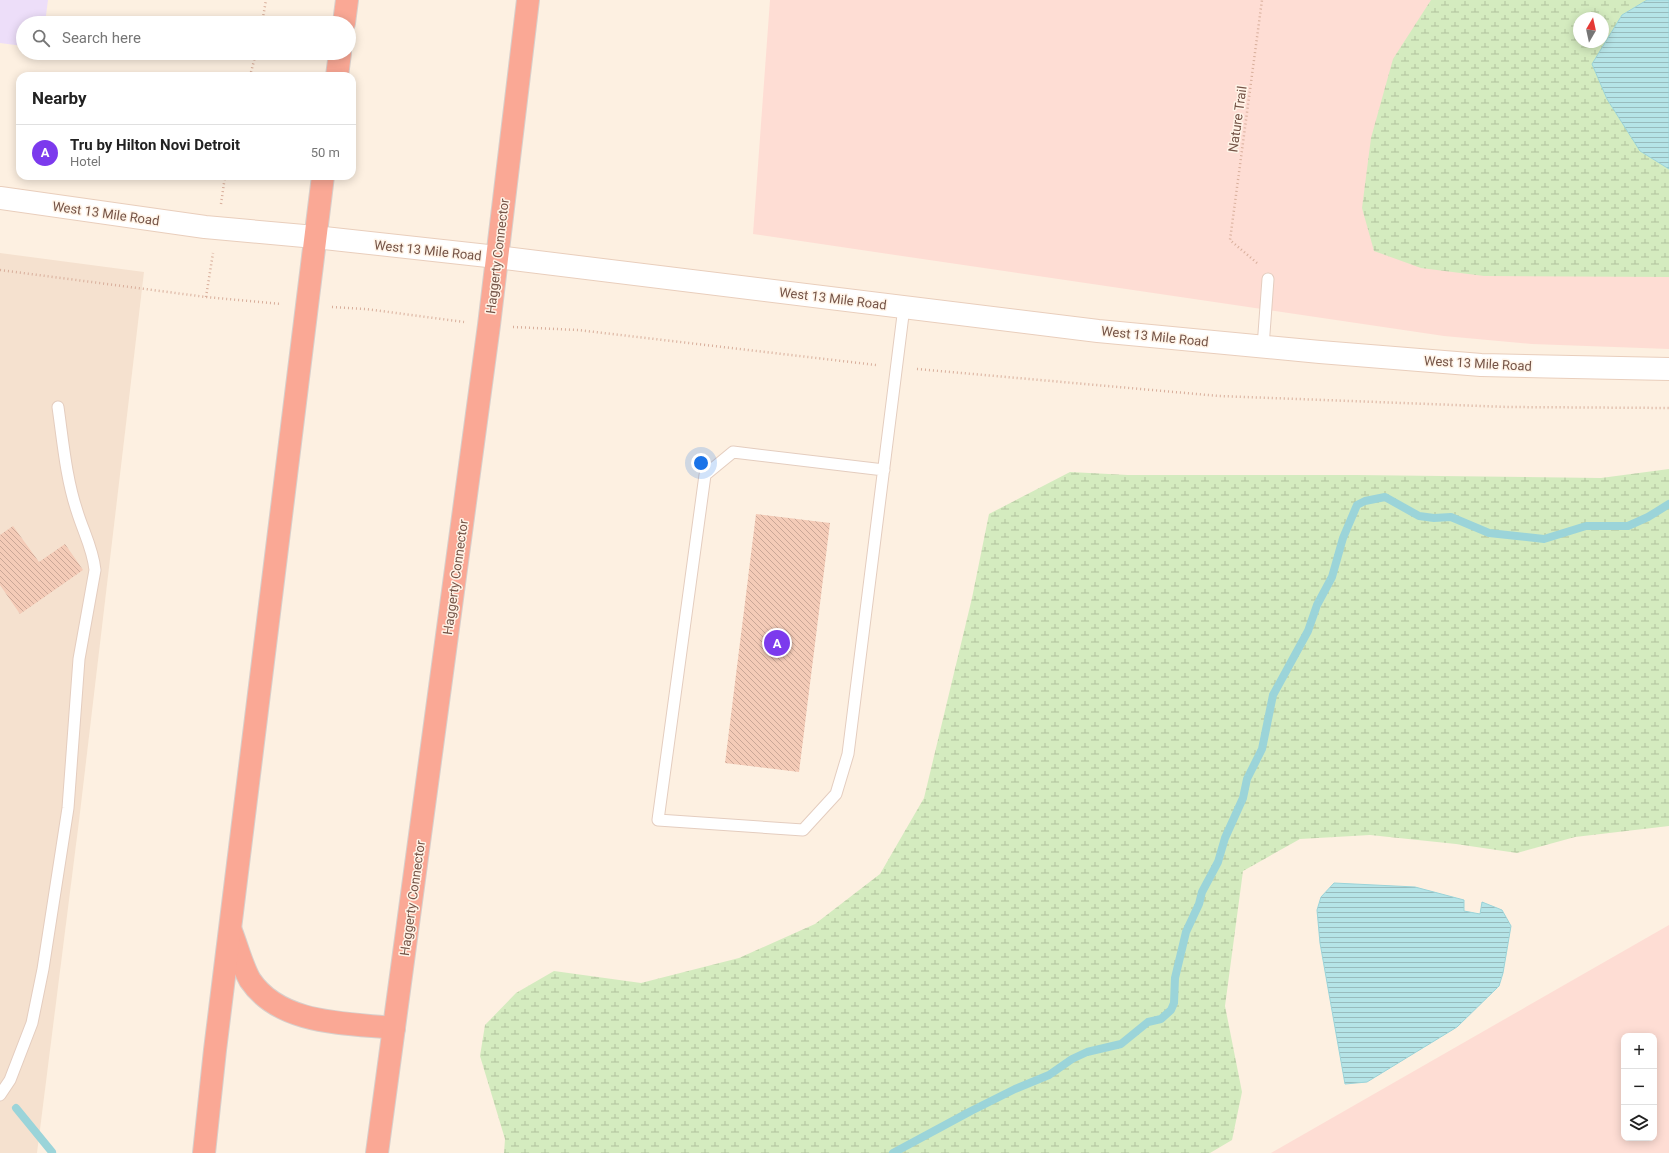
<!DOCTYPE html>
<html lang="en">
<head>
<meta charset="utf-8">
<style>
  :root { --surface:#fff; --page:#f2f2f2; --text:#222; --muted:#767676; --line:#e0e0e0; --accent:#7c3aed }
  body { margin:0; font-family:Roboto,sans-serif; background:var(--page); color:var(--text) }
  .controls { position:absolute; right:12px; bottom:12px; display:grid; overflow:hidden; border-radius:8px; box-shadow:0 2px 10px #0003 }
  .controls button { width:36px; height:36px; display:grid; place-items:center; padding:0; border:0; border-bottom:1px solid var(--line); background:var(--surface); color:var(--text); font:20px sans-serif }
  .compass { position:absolute; left:1573px; top:12px; width:36px; height:36px; border-radius:50%; background:var(--surface); box-shadow:0 2px 10px #0003; rotate:9deg }
  .you { position:absolute; left:701px; top:463px; width:14px; height:14px; margin:-10px; border:3px solid #fff; border-radius:50%; background:#1a73e8; box-shadow:0 0 0 6px #1a73e833 }
  .badge { display:grid; place-items:center; width:26px; height:26px; border-radius:50%; background:var(--accent); color:#fff; font-size:13px; font-weight:700 }
  .pin { position:absolute; translate:-50% -50%; border:2px solid #fff; box-shadow:0 1px 4px #0006 }
  .list { margin:0; padding:0; list-style:none }
  h2 { display:flex; justify-content:space-between; align-items:center; height:52px; margin:0; padding:0 16px; font-size:17px }
  h2 small { font-size:13px; font-weight:400; color:var(--muted) }
  .list li { display:grid; grid-template-columns:26px 1fr auto; gap:12px; align-items:center; box-sizing:border-box; height:56px; padding:0 16px; border-top:1px solid var(--line) }
  .list b { display:block; font-size:15px; white-space:nowrap }
  .list p { margin:0; font-size:13px; white-space:nowrap; color:var(--muted) }
  .list em { font-size:13px; font-style:normal; color:var(--muted) }
  .icon { flex:none; width:22px; height:22px; fill:none; stroke:currentColor; stroke-width:2; stroke-linecap:round; stroke-linejoin:round }
  .map { position:relative; flex:none; width:1669px; height:1153px; overflow:hidden }
  .search { position:absolute; background:var(--surface); box-shadow:0 2px 10px #0003; left:16px; top:16px; width:340px; height:44px; display:flex; align-items:center; gap:10px; box-sizing:border-box; padding:0 14px; border-radius:22px; color:var(--muted); font-size:15px }
  .panel { position:absolute; background:var(--surface); box-shadow:0 2px 10px #0003; left:16px; top:72px; width:340px; height:108px; border-radius:12px }
  .map>svg:first-child { display:block }
  .residential { fill:#f5e1cf }
  .commercial { fill:#feddd4; fill-rule:evenodd }
  .education { fill:#eddef9 }
  .wetland { fill:url(#wetland-marsh); fill-rule:evenodd }
  .water { fill:url(#water-rules); stroke:#9bd4d9 }
  .lines { fill:none; stroke-linecap:round; stroke-linejoin:round }
  .stream { stroke:#9bd4d9; stroke-width:8 }
  .building { fill:url(#building-back-hatch) }
  .lane-casing { stroke:#e4cdbf; stroke-width:13 }
  .secondary-casing { stroke:#e9cebc; stroke-width:24 }
  .highway-casing { stroke:#d8cfcb; stroke-width:24 }
  .path { stroke:#d8ae9b; stroke-width:2.5; stroke-dasharray:1 3; stroke-linecap:butt }
  .lane { stroke:#fff; stroke-width:11 }
  .secondary { stroke:#fff; stroke-width:22 }
  .highway { stroke:#faa895; stroke-width:22 }
  .labels { text-anchor:middle; stroke-width:3; stroke-linejoin:round; paint-order:stroke }
  .street-label { font-size:13px; fill:#755447; stroke:#fff4e8 }
</style>
</head>
<body>
<div class="map">
<svg width="1669" height="1153" viewBox="0 0 1669 1153">
  <defs>
    <pattern id="wetland-marsh" width="20" height="14" patternUnits="userSpaceOnUse"><rect width="20" height="14" fill="#d4ebbf"/><path d="M1 5h8M5 5V1M11 12h8M15 12V8" fill="none" stroke="#b1c19d"/></pattern>
    <pattern id="water-rules" width="6" height="5" patternUnits="userSpaceOnUse"><rect width="6" height="5" fill="#b5e4e7"/><path d="M0 2.5h6" fill="none" stroke="#98bbbd"/></pattern>
    <pattern id="building-back-hatch" width="6" height="6" patternUnits="userSpaceOnUse"><rect width="6" height="6" fill="#f4cbb7"/><path d="M-1 5l2 2M0 0l6 6M5-1l2 2" fill="none" stroke="#caa797"/></pattern>
  </defs>
  <rect width="100%" height="100%" fill="#fdf0e1"/>
  <path class="residential" d="M 0,253 L 144,272 L 79,821 L 37,1153 L 0,1153 Z"/>
  <g class="commercial">
    <path d="M 770,0 L 1669,0 L 1669,349 L 1532,344 L 1444,336 L 753,234 ZM 1579,18 L 1603,18 L 1603,42 L 1579,42 Z"/>
    <path d="M 1669,925 L 1669,1153 L 1271,1153 ZM 1624,1036 L 1654,1036 L 1654,1138 L 1624,1138 Z"/>
  </g>
  <path class="education" d="M 0,0 L 48,0 L 45,23 L 23,23 L 23,46 L 0,43 Z"/>
  <g class="wetland">
    <path d="M 1431,0 L 1647,0 L 1622,15 L 1640,151 L 1669,169 L 1669,277 L 1484,276 L 1421,268 L 1374,251 L 1362,208 L 1371,138 L 1393,59 ZM 1579,18 L 1603,18 L 1603,42 L 1579,42 Z"/>
    <path d="M 1669,469 L 1669,826 L 1575,837 L 1517,853 L 1456,844 L 1370,835 L 1300,839 L 1243,871 L 1225,1006 L 1242,1092 L 1232,1140 L 1210,1153 L 504,1153 L 505,1139 L 480,1056 L 485,1025 L 516,993 L 554,971 L 641,983 L 739,958 L 815,924 L 880,874 L 924,798 L 972,598 L 989,514 L 1070,472 L 1128,475 L 1357,475 L 1601,478 Z"/>
  </g>
  <g class="water">
    <path d="M 1647,0 L 1669,0 L 1669,169 L 1640,151 L 1607,99 L 1592,64 L 1622,15 Z"/>
    <path d="M 1334,883 L 1415,887 L 1464,900 L 1464,911 L 1480,914 L 1482,902 L 1502,910 L 1511,926 L 1503,973 L 1499,986 L 1457,1027 L 1367,1082 L 1345,1084 L 1320,943 L 1317,910 L 1321,897 Z"/>
  </g>
  <g class="lines">
    <g class="stream">
      <path d="M 16,1108 L 52,1152"/>
      <path d="M 893,1153 L 971,1111 L 1015,1089 L 1049,1075 L 1072,1059 L 1087,1052 L 1121,1044 L 1148,1022 L 1161,1019 L 1171,1010 L 1174,1003 L 1175,978 L 1186,932 L 1199,904 L 1202,892 L 1218,862 L 1225,838 L 1243,798 L 1247,779 L 1262,749 L 1273,695 L 1308,631 L 1317,605 L 1332,577 L 1343,538 L 1357,505 L 1365,501 L 1385,497 L 1419,516 L 1434,518 L 1451,517 L 1489,533 L 1544,539 L 1586,526 L 1628,526 L 1648,517 L 1669,504"/>
    </g>
  </g>
  <g class="building">
    <path d="M 756,514 L 830,523 L 799,772 L 725,763 Z"/>
    <path d="M 13,526 L 39,562 L 65,544 L 83,570 L 20,614 L 0,585 L 0,535 Z"/>
  </g>
  <g class="lines">
    <defs>
      <g id="lane">
        <path d="M 1263,347 L 1268,279"/>
        <path d="M 884,470 L 733,452 L 705,475 L 658,820 L 803,830 L 836,794 L 848,754 L 904,307"/>
        <path d="M 0,1095 L 10,1080 L 32,1023 L 43,969 L 68,808 L 79,659 L 95,570 C 93,549 83,531 77,511 C 66,478 63,442 58,407"/>
      </g>
      <path id="secondary" d="M 0,198 L 205,227 L 315,237 L 497,257 L 1098,331 L 1320,352 L 1481,365 L 1669,369"/>
      <g id="highway">
        <path d="M 344,23 L 347,0"/>
        <path d="M 337,76 L 340,53"/>
        <path d="M 231,931 C 237,946 242,966 250,980 C 280,1025 346,1023 394,1028"/>
        <path d="M 204,1153 L 215,1050 L 323,176"/>
        <path d="M 377,1153 L 489,325 L 528,0"/>
      </g>
    </defs>
    <use href="#lane" class="lane-casing"/>
    <use href="#secondary" class="secondary-casing"/>
    <use href="#highway" class="highway-casing"/>
    <g class="path">
      <path d="M 262,23 L 266,0"/>
      <path d="M 250,76 L 256,53"/>
      <path d="M 221,204 L 225,176"/>
      <path d="M 1257,263 L 1230,240 L 1262,0"/>
      <path d="M 0,270 L 206,297 L 281,304"/>
      <path d="M 206,297 L 213,253"/>
      <path d="M 332,307 L 366,309 L 464,322"/>
      <path d="M 513,327 L 578,330 L 876,365"/>
      <path d="M 917,369 L 1219,396 L 1507,407 L 1669,408"/>
    </g>
    <use href="#lane" class="lane"/>
    <use href="#secondary" class="secondary"/>
    <use href="#highway" class="highway"/>
  </g>
  <g class="labels">
    <g class="street-label">
      <text transform="translate(1237 119) rotate(-82)" y="5">Nature Trail</text>
      <text transform="translate(106 213) rotate(8)" y="5">West 13 Mile Road</text>
      <text transform="translate(428 250) rotate(6)" y="5">West 13 Mile Road</text>
      <text transform="translate(497 256) rotate(-83)" y="5">Haggerty Connector</text>
      <text transform="translate(833 298) rotate(7)" y="5">West 13 Mile Road</text>
      <text transform="translate(1155 336) rotate(6)" y="5">West 13 Mile Road</text>
      <text transform="translate(1478 363) rotate(3)" y="5">West 13 Mile Road</text>
      <text transform="translate(455 577) rotate(-82)" y="5">Haggerty Connector</text>
      <text transform="translate(412 898) rotate(-82)" y="5">Haggerty Connector</text>
    </g>
  </g>
</svg>
<div class="controls">
<button>+</button>
<button>−</button>
<button><svg class="icon" aria-label="layers" viewBox="0 0 24 24"><path d="M12 4l9 5-9 5-9-5zM3 14l9 5 9-5"/></svg></button>
</div>
<svg class="compass" viewBox="-18 -18 36 36"><path d="M0-13l5 13h-10z" fill="#e53935"/><path d="M0 13l5-13h-10z" fill="#767676"/></svg>
<div class="you"></div>
<div class="pin badge" style="left:777px;top:643px">A</div>
<div class="search"><svg class="icon" aria-label="search" viewBox="0 0 24 24"><circle cx="10" cy="10" r="6"/><path d="M15 15l6 6"/></svg>Search here</div>
<section class="panel">
<h2>Nearby<small></small></h2>
<ul class="list">
<li><span class="badge">A</span><div><b>Tru by Hilton Novi Detroit</b><p>Hotel</p></div><em>50 m</em></li>
</ul>
</section>
</div>
</body>
</html>
